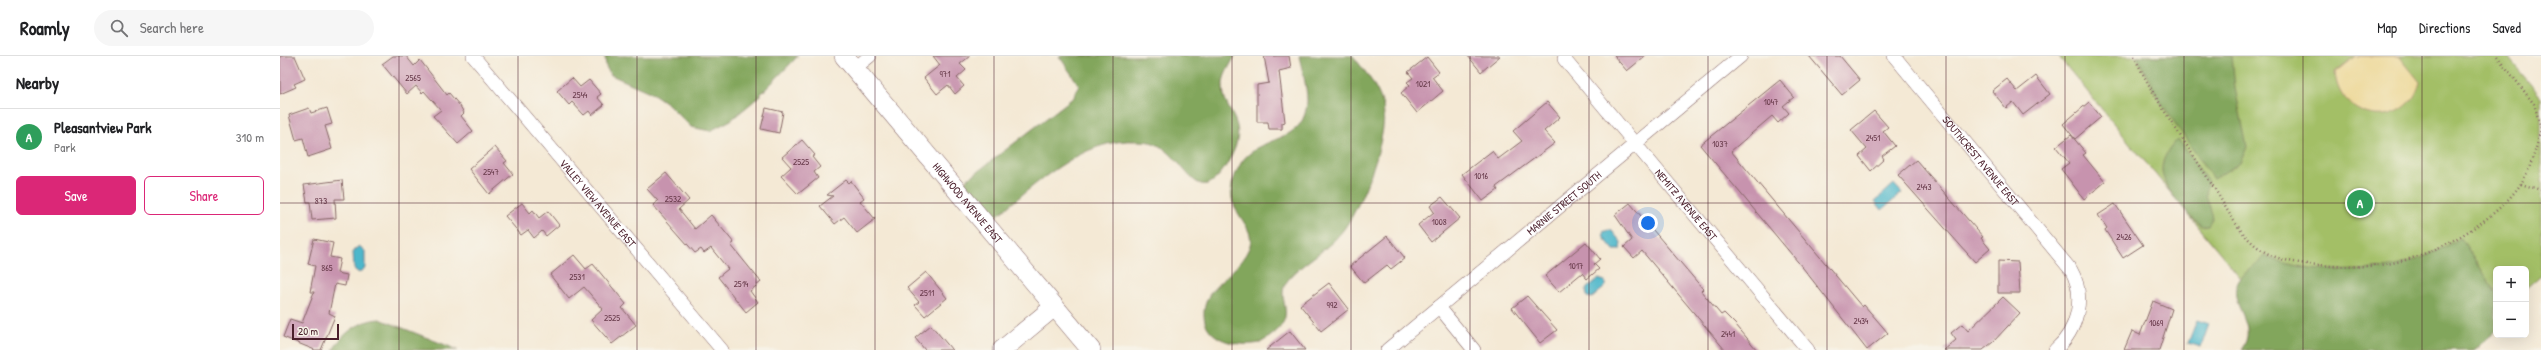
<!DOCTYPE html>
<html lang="en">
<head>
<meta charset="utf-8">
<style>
  :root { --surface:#fff; --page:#f6f6f6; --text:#202124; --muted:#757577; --line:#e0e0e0; --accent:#db2777 }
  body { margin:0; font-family:"Patrick Hand",sans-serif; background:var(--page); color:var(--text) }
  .controls { position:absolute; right:12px; bottom:12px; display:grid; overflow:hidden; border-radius:6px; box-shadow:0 4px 16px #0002 }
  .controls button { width:36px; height:36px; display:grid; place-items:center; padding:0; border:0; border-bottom:1px solid var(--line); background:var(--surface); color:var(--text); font:20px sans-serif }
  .scale { position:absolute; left:12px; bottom:10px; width:47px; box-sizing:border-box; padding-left:4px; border:2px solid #4a1f2b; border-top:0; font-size:11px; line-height:14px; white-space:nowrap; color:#4a1f2b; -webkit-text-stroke:3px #f7f3e8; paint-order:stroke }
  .you { position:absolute; left:1368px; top:167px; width:14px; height:14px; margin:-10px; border:3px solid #fff; border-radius:50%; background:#1a73e8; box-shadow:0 0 0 6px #1a73e833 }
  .badge { display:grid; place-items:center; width:26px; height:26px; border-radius:50%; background:var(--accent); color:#fff; font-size:13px; font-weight:700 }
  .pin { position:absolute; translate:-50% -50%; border:2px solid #fff; box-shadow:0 1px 4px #0006 }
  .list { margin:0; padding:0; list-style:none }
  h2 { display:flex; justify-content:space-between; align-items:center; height:52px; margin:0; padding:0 16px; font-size:17px }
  h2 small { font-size:13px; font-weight:400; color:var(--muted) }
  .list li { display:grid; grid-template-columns:26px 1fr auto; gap:12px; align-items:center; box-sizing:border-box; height:56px; padding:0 16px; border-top:1px solid var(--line) }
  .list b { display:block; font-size:15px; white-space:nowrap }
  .list p { margin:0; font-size:13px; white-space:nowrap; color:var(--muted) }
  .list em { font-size:13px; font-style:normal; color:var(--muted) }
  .actions { display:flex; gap:8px; padding:12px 16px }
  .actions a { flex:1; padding:9px 0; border:1px solid var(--accent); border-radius:6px; text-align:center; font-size:14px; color:var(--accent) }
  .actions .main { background:var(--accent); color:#fff }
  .icon { flex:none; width:22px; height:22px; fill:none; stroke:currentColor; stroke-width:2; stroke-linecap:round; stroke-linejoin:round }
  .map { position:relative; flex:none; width:2261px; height:294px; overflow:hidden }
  header { display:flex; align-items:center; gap:24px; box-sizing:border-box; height:56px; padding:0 20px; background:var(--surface); border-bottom:1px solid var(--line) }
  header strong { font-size:19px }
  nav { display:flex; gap:22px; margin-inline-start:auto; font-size:14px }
  .search { width:280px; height:36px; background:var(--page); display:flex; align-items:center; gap:10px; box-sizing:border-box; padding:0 14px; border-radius:22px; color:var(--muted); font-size:15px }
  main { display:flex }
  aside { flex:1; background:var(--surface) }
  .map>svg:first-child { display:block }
  .green { fill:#a3bf66; stroke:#766f48 }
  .forest { fill:#82a65b; stroke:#666243 }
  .sand { fill:#eeda9e; stroke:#9c7c64 }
  .water { fill:#4eb7cb; stroke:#4c6b7b }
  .building { fill:#c793ae }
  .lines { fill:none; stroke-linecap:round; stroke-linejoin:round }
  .street-casing { stroke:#866666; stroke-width:14 }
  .secondary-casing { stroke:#866666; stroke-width:20 }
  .path { stroke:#866666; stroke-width:2.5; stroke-dasharray:1 3; stroke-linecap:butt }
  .street { stroke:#fff; stroke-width:13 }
  .secondary { stroke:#fff; stroke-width:19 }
  .grid { fill:none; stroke:#4a1f2b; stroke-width:1; stroke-opacity:0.55 }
  .labels { text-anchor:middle; stroke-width:3; stroke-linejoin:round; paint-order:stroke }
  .number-label { font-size:9px; fill:#693c4c }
  .street-label { font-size:11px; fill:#4a1f2b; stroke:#f7f3e8 }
</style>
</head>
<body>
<header>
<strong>Roamly</strong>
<div class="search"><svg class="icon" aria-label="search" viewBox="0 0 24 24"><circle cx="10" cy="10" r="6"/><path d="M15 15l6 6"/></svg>Search here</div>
<nav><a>Map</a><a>Directions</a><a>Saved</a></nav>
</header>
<main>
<aside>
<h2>Nearby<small></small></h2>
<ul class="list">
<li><span class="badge" style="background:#2e9e5b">A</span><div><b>Pleasantview Park</b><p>Park</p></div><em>310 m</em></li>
</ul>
<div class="actions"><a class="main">Save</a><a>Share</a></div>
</aside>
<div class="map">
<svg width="2261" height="294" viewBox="0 0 2261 294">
  <rect width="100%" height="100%" fill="#f7f3e8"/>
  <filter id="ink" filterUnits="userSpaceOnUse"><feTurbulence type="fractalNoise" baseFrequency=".025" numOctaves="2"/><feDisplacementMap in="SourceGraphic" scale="8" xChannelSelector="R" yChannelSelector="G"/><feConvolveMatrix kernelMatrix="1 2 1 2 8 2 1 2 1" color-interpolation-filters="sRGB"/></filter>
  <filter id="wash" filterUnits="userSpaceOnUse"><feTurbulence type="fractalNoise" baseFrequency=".012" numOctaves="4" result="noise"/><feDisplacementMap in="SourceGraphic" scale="16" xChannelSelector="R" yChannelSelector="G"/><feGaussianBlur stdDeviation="0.9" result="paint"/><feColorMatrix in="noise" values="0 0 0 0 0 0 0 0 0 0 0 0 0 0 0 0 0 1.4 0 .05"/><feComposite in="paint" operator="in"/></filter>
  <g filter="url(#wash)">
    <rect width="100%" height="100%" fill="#f4e9d5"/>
    <path class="green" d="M 1778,0 L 2227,0 L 2261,41 L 2261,219 L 2246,232 L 2246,213 L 2216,213 L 2216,257 L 2020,294 Z"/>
    <g class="forest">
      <path d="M 325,0 L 518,0 L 474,45 L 451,64 L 430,75 L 411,71 L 388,48 L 372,37 L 331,19 L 326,11 Z"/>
      <path d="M 779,0 L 955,0 C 951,8 943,19 943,28 C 942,61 974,63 947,108 C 918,156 907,106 881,91 C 874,86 866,85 858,85 C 803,81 754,130 714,162 L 684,126 L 794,41 L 799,29 Z"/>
      <path d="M 1019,0 L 1073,0 C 1084,14 1096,28 1102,46 C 1112,74 1080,156 1060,178 C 1045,196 1023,206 1008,224 C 991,245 1027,260 980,287 C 942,294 909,272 931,236 C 943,222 961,210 969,192 C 979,169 941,155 954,122 C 957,115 961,104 968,99 C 990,78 1025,86 1027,45 C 1027,30 1022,14 1019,0 Z"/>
      <path d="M 1857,0 L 1952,0 L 1955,32 L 1967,91 L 1960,107 L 1933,123 L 1878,42 Z"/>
      <path d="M 1898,83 L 1928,126 L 1926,139 L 1933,161 L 1928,169 L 1922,170 C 1913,164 1907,156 1900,148 C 1879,123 1874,108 1898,83 Z"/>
      <path d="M 2181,182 L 2216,237 L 2216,275 L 2194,294 L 1961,294 C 1981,267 1946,249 1958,226 C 1964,216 1977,208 1985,200 C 2019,216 2082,218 2119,209 C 2141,204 2161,193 2181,182 Z"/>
      <path d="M 100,263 L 178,294 L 53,294 C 63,277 80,264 100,263 Z"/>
    </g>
    <path class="sand" d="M 2075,0 L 2119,0 L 2140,26 C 2128,76 2058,67 2055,16 Z"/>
    <g class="water">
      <path d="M 1614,128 L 1622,137 L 1602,154 L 1595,145 Z"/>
      <path d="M 1328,174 L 1332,175 L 1341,186 L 1340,194 L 1334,194 L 1324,182 L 1323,176 Z"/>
      <path d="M 79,190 L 85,195 L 85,212 L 79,217 L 74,213 L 73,195 Z"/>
      <path d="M 1318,223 L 1325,225 L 1325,231 L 1312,242 L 1307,241 L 1306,233 Z"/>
      <path d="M 1917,264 L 1929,268 L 1921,291 L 1908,287 Z"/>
    </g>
    <g id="blocks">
      <g class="building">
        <path d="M 0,0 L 15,0 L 25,23 L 14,28 L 16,31 L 0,38 Z"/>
        <path d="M 113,0 L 126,0 L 134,10 L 140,4 L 167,39 L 169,37 L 180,50 L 184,57 L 181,60 L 193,75 L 178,88 L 153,60 L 161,54 L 144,35 L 142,37 L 136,30 L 127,38 L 102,8 Z"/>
        <path d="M 653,0 L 690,0 L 680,8 L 686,14 L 677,22 L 684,30 L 675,38 L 668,29 L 657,38 L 644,22 L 660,9 Z"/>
        <path d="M 984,0 L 1009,0 L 1011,12 L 999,15 L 1005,66 L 1002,67 L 1002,73 L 989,73 L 988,66 L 977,66 L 977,29 L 989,27 Z"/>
        <path d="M 1188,0 L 1220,0 L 1201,16 Z"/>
        <path d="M 1334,0 L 1365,0 L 1347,15 Z"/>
        <path d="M 1529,0 L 1560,0 L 1580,24 L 1562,39 Z"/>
        <path d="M 1147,1 L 1159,16 L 1152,21 L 1163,35 L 1137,57 L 1121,37 L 1130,29 L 1127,26 L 1133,22 L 1128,16 Z"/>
        <path d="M 1756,20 L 1770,38 L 1743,59 L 1733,46 L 1726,52 L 1712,35 L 1727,23 L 1737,35 Z"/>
        <path d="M 292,22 L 300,31 L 309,24 L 321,38 L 317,41 L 324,49 L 312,59 L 309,55 L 304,59 L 292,46 L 289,49 L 277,35 Z"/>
        <path d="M 1500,24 L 1514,41 L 1503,50 L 1509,57 L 1498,67 L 1492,60 L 1451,95 L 1582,251 L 1584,249 L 1608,277 L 1587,294 L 1523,212 L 1420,89 Z"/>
        <path d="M 1267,46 L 1280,61 L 1264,75 L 1275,87 L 1216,131 L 1218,134 L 1203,145 L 1182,118 L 1212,95 L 1218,103 L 1242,85 L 1233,75 Z"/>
        <path d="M 1809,46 L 1821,61 L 1795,83 L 1783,68 Z"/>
        <path d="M 29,52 L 31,57 L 47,52 L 52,68 L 45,70 L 52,93 L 28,101 L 23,82 L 16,84 L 9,59 Z"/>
        <path d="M 486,52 L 503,56 L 499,77 L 481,73 Z"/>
        <path d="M 1594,55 L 1608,71 L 1603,75 L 1615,90 L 1602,100 L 1604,103 L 1591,115 L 1579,100 L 1587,93 L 1571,74 Z"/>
        <path d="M 1791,79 L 1806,97 L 1803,99 L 1825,126 L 1804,143 L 1781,113 L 1789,107 L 1776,91 Z"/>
        <path d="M 522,84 L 535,99 L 532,101 L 540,111 L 534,116 L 538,122 L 518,138 L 501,120 L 511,111 L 502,101 Z"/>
        <path d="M 215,91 L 227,105 L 224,107 L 233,118 L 209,138 L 189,113 Z"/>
        <path d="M 1636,104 L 1703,181 L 1701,182 L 1710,193 L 1695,206 L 1618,119 Z"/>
        <path d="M 386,117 L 409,144 L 399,153 L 415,173 L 431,159 L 454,187 L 451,189 L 481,226 L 470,235 L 478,246 L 466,256 L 438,221 L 448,213 L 431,192 L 424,197 L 421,193 L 415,197 L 373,149 L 378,145 L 367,133 Z"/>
        <path d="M 62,124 L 64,143 L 55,143 L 56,162 L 32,164 L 30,146 L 27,146 L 24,129 Z"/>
        <path d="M 566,124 L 569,127 L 571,125 L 584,142 L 580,145 L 595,163 L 577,177 L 564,161 L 555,168 L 540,150 L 553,140 L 547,139 Z"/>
        <path d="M 1162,141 L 1180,162 L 1151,186 L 1138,169 L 1154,156 L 1150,150 Z"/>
        <path d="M 242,147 L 250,157 L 253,154 L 259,162 L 268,155 L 279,169 L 266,180 L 262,175 L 254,182 L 248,174 L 241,179 L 225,160 Z"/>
        <path d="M 1350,147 L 1423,233 L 1421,235 L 1441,259 L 1444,257 L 1456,269 L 1477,294 L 1445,294 L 1362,195 L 1354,202 L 1344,191 L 1352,184 L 1335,159 Z"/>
        <path d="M 1835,148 L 1863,189 L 1843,202 L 1825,174 L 1827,172 L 1818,159 Z"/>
        <path d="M 1107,180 L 1125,202 L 1111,213 L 1107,209 L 1084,227 L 1070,210 Z"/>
        <path d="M 34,183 L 53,187 L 50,201 L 60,203 L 57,217 L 67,219 L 65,230 L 55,228 L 49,257 L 55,260 L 41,294 L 35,294 L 3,281 L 10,263 L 22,267 L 34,236 L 30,236 L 35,210 L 28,208 Z"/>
        <path d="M 1306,186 L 1320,203 L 1314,208 L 1319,213 L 1307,223 L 1302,217 L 1279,236 L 1265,220 Z"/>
        <path d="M 294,199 L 306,213 L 313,208 L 346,248 L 342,252 L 356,269 L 332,288 L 311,264 L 323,253 L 304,231 L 289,243 L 270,219 Z"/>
        <path d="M 1718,205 L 1738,206 L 1740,237 L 1718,237 Z"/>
        <path d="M 646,216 L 667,242 L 645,260 L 635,249 L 639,246 L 627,232 Z"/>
        <path d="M 1049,227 L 1069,253 L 1041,275 L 1020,249 Z"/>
        <path d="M 1247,240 L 1277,274 L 1260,287 L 1232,252 Z"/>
        <path d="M 1723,241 L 1740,257 L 1713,286 L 1703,294 L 1664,294 L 1676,284 L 1671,277 L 1682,268 L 1688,275 Z"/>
        <path d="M 1873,245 L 1892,253 L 1879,294 L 1844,294 L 1852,275 L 1860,279 Z"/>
        <path d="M 651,269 L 672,294 L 645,294 L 635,282 Z"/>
        <path d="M 1010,275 L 1025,294 L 986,294 Z"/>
      </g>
    </g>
  </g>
  <g filter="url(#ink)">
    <use href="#blocks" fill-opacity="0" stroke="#866666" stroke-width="1"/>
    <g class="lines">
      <defs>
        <g id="street">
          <path id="s1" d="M 193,0 L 442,294"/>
          <path id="s2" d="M 1614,0 L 1791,214 C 1806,240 1798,274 1775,294"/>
          <path id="s3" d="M 1284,3 L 1528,294"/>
          <path d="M 574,13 L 590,0"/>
          <path d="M 1159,251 L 1194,294"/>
          <path id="s4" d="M 1107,294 L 1461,0"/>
        </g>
        <g id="secondary">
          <path id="s5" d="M 564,0 L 811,294"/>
          <path d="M 722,294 L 774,251"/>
        </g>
      </defs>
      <use href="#street" class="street-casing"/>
      <use href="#secondary" class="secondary-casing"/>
      <g class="path">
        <path d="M 1854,0 C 1875,45 1903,82 1929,124 C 1944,146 1956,176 1979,192 C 1999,207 2026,208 2051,210 C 2072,211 2096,211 2117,206 C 2159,197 2216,164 2240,129 C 2251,113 2257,90 2261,72"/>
        <path d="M 2217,0 L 2254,48 L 2261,72"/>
        <path d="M 2241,128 L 2261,134"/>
      </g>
      <use href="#street" class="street"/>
      <use href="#secondary" class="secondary"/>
    </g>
  </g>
  <path class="grid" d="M 119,0 L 119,294M 238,0 L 238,294M 357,0 L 357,294M 476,0 L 476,294M 595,0 L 595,294M 714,0 L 714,294M 833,0 L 833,294M 952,0 L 952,294M 1071,0 L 1071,294M 1190,0 L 1190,294M 1309,0 L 1309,294M 1428,0 L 1428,294M 1547,0 L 1547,294M 1666,0 L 1666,294M 1785,0 L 1785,294M 1904,0 L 1904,294M 2023,0 L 2023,294M 2142,0 L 2142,294M 0,147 L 2261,147"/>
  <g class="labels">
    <g class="number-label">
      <text x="665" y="21">971</text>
      <text x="133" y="25">2565</text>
      <text x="1143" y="31">1021</text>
      <text x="300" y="42">2544</text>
      <text x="1491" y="49">1047</text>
      <text x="1593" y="85">2451</text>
      <text x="1440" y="91">1037</text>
      <text x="521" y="109">2525</text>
      <text x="211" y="119">2547</text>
      <text x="1201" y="123">1016</text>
      <text x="1644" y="134">2443</text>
      <text x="393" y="146">2532</text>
      <text x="41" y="148">873</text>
      <text x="1159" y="169">1008</text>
      <text x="1844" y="184">2426</text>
      <text x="1296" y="213">1017</text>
      <text x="47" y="215">865</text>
      <text x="297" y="224">2531</text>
      <text x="461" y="231">2514</text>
      <text x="647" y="240">2511</text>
      <text x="1052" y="252">992</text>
      <text x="332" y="265">2525</text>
      <text x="1581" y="268">2434</text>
      <text x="1876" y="270">1069</text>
      <text x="1448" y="281">2441</text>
    </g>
    <g class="street-label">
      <text dy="4" stroke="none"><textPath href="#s2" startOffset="136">SOUTHCREST AVENUE EAST</textPath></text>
      <text dy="4" stroke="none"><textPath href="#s1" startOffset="193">VALLEY VIEW AVENUE EAST</textPath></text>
      <text dy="4" stroke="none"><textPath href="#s5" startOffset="192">HIGHWOOD AVENUE EAST</textPath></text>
      <text dy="4" stroke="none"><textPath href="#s4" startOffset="230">MARNIE STREET SOUTH</textPath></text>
      <text dy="4" stroke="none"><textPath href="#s3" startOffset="190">NEMITZ AVENUE EAST</textPath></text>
    </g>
  </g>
</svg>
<div class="controls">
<button>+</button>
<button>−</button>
</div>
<div class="scale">20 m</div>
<div class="you"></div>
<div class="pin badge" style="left:2080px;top:147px;background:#2e9e5b">A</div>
</div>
</main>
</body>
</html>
